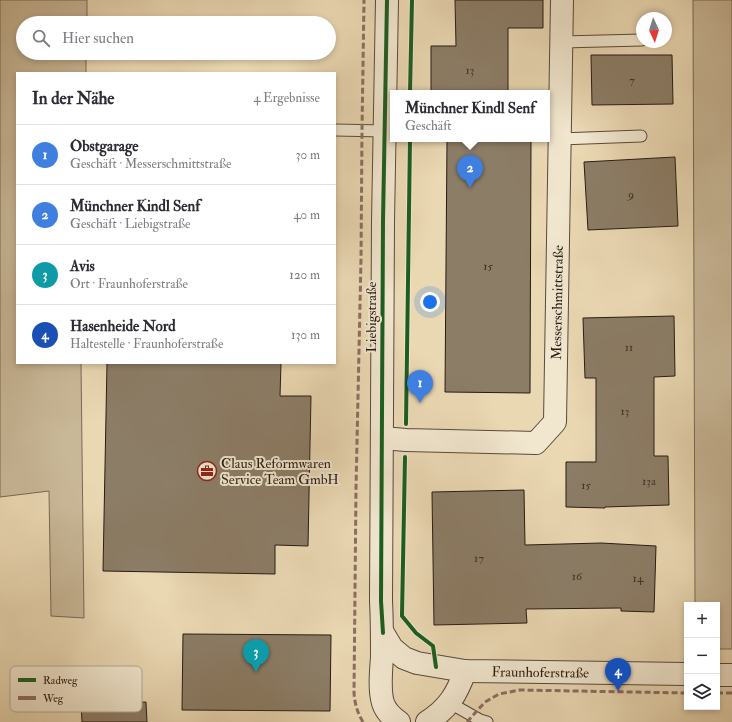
<!DOCTYPE html>
<html lang="de">
<head>
<meta charset="utf-8">
<style>
  :root { --surface:#fff; --page:#f2f2f3; --text:#2b2b33; --muted:#7c7c81; --line:#e1e1e2; --accent:#0f766e }
  body { margin:0; font-family:"IM FELL Double Pica",serif; background:var(--page); color:var(--text) }
  .controls { position:absolute; right:12px; bottom:12px; display:grid; overflow:hidden; border-radius:0px; box-shadow:0 2px 6px #0003 }
  .controls button { width:36px; height:36px; display:grid; place-items:center; padding:0; border:0; border-bottom:1px solid var(--line); background:var(--surface); color:var(--text); font:20px sans-serif }
  .compass { position:absolute; left:636px; top:12px; width:36px; height:36px; border-radius:50%; background:var(--surface); box-shadow:0 2px 6px #0003; rotate:176deg }
  .you { position:absolute; left:430px; top:302px; width:14px; height:14px; margin:-10px; border:3px solid #fff; border-radius:50%; background:#1a73e8; box-shadow:0 0 0 6px #1a73e833 }
  .badge { display:grid; place-items:center; width:26px; height:26px; border-radius:50%; background:var(--accent); color:#fff; font-size:13px; font-weight:700 }
  .pin { position:absolute; translate:-50% -33px; filter:drop-shadow(0 1px 2px #0008) }
  .pin::after { content:''; position:absolute; top:21px; width:14px; height:12px; background:inherit; clip-path:polygon(0 0,100% 0,50% 100%) }
  .popup { position:absolute; left:390px; top:90px; width:160px; height:52px; box-sizing:border-box; display:grid; place-content:center; border-radius:0px; background:var(--surface); filter:drop-shadow(0 1px 3px #0005); font-size:13px; white-space:nowrap; color:var(--muted) }
  .popup b { font-size:15px; color:var(--text) }
  .popup::after { content:''; position:absolute; left:50%; top:100%; margin-left:-8px; border:8px solid transparent; border-top-color:var(--surface) }
  .list { margin:0; padding:0; list-style:none }
  h2 { display:flex; justify-content:space-between; align-items:center; height:52px; margin:0; padding:0 16px; font-size:17px }
  h2 small { font-size:13px; font-weight:400; color:var(--muted) }
  .list li { display:grid; grid-template-columns:26px 1fr auto; gap:12px; align-items:center; box-sizing:border-box; height:60px; padding:0 16px; border-top:1px solid var(--line) }
  .list b { display:block; font-size:15px; white-space:nowrap }
  .list p { margin:0; font-size:13px; white-space:nowrap; color:var(--muted) }
  .list em { font-size:13px; font-style:normal; color:var(--muted) }
  .icon { flex:none; width:22px; height:22px; fill:none; stroke:currentColor; stroke-width:2; stroke-linecap:round; stroke-linejoin:round }
  .map { position:relative; flex:none; width:732px; height:722px; overflow:hidden }
  .search { position:absolute; background:var(--surface); box-shadow:0 2px 6px #0003; left:16px; top:16px; width:320px; height:44px; display:flex; align-items:center; gap:10px; box-sizing:border-box; padding:0 14px; border-radius:22px; color:var(--muted); font-size:15px }
  .panel { position:absolute; background:var(--surface); box-shadow:0 2px 6px #0003; left:16px; top:72px; width:320px; height:292px; border-radius:0px }
  .map>svg:first-child { display:block }
  .green { fill:#c9b898; stroke:#786a56 }
  .building { fill:#8c7d67; stroke:#271b15 }
  .lines { fill:none; stroke-linecap:round; stroke-linejoin:round }
  .service-casing { stroke:#584a3c; stroke-width:13 }
  .minor-casing { stroke:#584a3c; stroke-width:24 }
  .service { stroke:#f1e6ce; stroke-width:11 }
  .minor { stroke:#f1e6ce; stroke-width:22 }
  .quiet { stroke:#8d6e63; stroke-width:3; stroke-dasharray:6 3; stroke-linecap:butt }
  .cycleway-casing { stroke:#f1e6ce; stroke-width:6 }
  .cycleway { stroke:#1b5e20; stroke-width:4 }
  .labels { text-anchor:middle; stroke-width:4; stroke-linejoin:round; paint-order:stroke }
  .number-label { font-size:12px; fill:#40342a }
  .street-label { font-size:14px; fill:#271b15; stroke:#f1e6ce }
  .poi-label { font-size:14px; fill:#271b15; stroke:#f1e6ce; text-anchor:start }
  .key { fill:#f1e6ce; stroke:#b4a996; stroke-width:1 }
  .key-label { font-size:11px; fill:#271b15 }
</style>
</head>
<body>
<div class="map">
<svg width="732" height="722" viewBox="0 0 732 722">
  <rect width="100%" height="100%" fill="#ead8b3"/>
  <filter id="stains"><feTurbulence type="fractalNoise" baseFrequency=".005" numOctaves="4"/><feColorMatrix values="0 0 0 0 .2 0 0 0 0 .09 0 0 0 0 .02 0 0 0 .5 -.17"/></filter>
  <radialGradient id="worn" r=".72"><stop offset=".6" stop-color="#630" stop-opacity="0"/><stop offset="1" stop-color="#630" stop-opacity=".3"/></radialGradient>
  <g class="green">
    <path d="M 0,0 L 87,0 L 87,23 L 23,23 L 23,53 L 86,53 L 86,73 L 17,73 L 17,363 L 81,363 L 84,618 L 51,616 L 49,491 L 0,497 Z"/>
    <path d="M 693,0 L 732,0 L 732,649 L 717,649 L 717,605 L 695,605 Z"/>
  </g>
  <g class="building">
    <path d="M 455,0 L 543,0 L 543,28 L 508,28 L 508,93 L 431,93 L 431,46 L 456,46 Z"/>
    <path d="M 591,55 L 672,55 L 673,104 L 592,105 Z"/>
    <path d="M 447,139 L 531,139 L 530,393 L 445,392 Z"/>
    <path d="M 675,157 L 678,226 L 588,230 L 584,162 Z"/>
    <path d="M 674,316 L 675,376 L 654,377 L 654,456 L 668,456 L 669,505 L 605,507 L 605,508 L 566,507 L 566,462 L 596,462 L 596,378 L 585,378 L 583,318 Z"/>
    <path d="M 107,363 L 281,363 L 280,396 L 311,396 L 308,546 L 275,545 L 275,574 L 103,571 Z"/>
    <path d="M 524,490 L 525,545 L 601,543 L 656,546 L 654,612 L 621,611 L 621,608 L 526,609 L 527,623 L 434,625 L 432,492 Z"/>
    <path d="M 183,634 L 331,635 L 330,711 L 182,710 Z"/>
    <path d="M 146,702 L 147,722 L 82,722 L 81,705 Z"/>
  </g>
  <g class="lines">
    <defs>
      <g id="service">
        <path d="M 562,42 L 642,40"/>
        <path d="M 335,130 L 385,131"/>
        <path d="M 560,139 L 641,136"/>
        <path d="M 450,703 L 480,720 L 487,722"/>
      </g>
      <g id="minor">
        <path d="M 387,0 L 383,221 L 381,601 C 382,619 382,638 382,657 C 381,671 379,690 383,703 C 386,712 392,717 399,722"/>
        <path id="s1" d="M 382,438 L 406,440 L 536,443 L 555,422 L 562,0"/>
        <path id="s2" d="M 383,633 L 392,648 L 404,658 L 417,663 L 465,671 L 687,674"/>
        <path d="M 717,675 L 732,675"/>
        <path d="M 427,722 C 448,709 457,694 465,671"/>
      </g>
    </defs>
    <use href="#service" class="service-casing"/>
    <use href="#minor" class="minor-casing"/>
    <use href="#service" class="service"/>
    <use href="#minor" class="minor"/>
    <g class="quiet">
      <path d="M 717,693 L 732,693"/>
      <path d="M 363,722 C 357,712 355,704 354,693 L 356,488 L 361,259 L 362,130 L 364,0"/>
      <path d="M 467,722 L 485,702 L 499,694 L 520,690 L 687,693"/>
    </g>
    <defs>
      <g id="cycleway">
        <path d="M 410,93 L 412,0"/>
        <path d="M 406,424 L 410,139"/>
        <path d="M 405,457 L 402,616 L 416,633 L 433,646 L 436,667"/>
        <path d="M 383,633 L 381,601 L 383,221 L 387,0"/>
      </g>
    </defs>
    <use href="#cycleway" class="cycleway-casing"/>
    <use href="#cycleway" class="cycleway"/>
  </g>
  <defs>
    <symbol id="office-ring" viewBox="-11 -11 22 22"><circle r="9.5" fill="#f1e6ce" stroke="#8f2418" stroke-width="1.5"/><path d="M-6-3h4V-5.5h4V-3h4V5H-6ZM-1-4.5V-3h2v-1.5ZM-6 0V1H6V0Z" fill="#8f2418"/></symbol>
  </defs>
  <g fill-rule="evenodd">
    <use href="#office-ring" x="196" y="460" width="22" height="22"/>
  </g>
  <g class="labels">
    <g class="number-label">
      <text x="470" y="74">13</text>
      <text x="632" y="84">7</text>
      <text x="631" y="198">9</text>
      <text x="488" y="270">15</text>
      <text x="629" y="351">11</text>
      <text x="625" y="415">13</text>
      <text x="649" y="485">13a</text>
      <text x="586" y="489">15</text>
      <text x="479" y="562">17</text>
      <text x="577" y="580">16</text>
      <text x="638" y="582">14</text>
    </g>
    <g class="street-label">
      <text dy="5" stroke="none"><textPath href="#s1" startOffset="302">Messerschmittstraße</textPath></text>
      <text transform="translate(371 317) rotate(-90)" y="5">Liebigstraße</text>
      <text dy="5" stroke="none"><textPath href="#s2" startOffset="171">Fraunhoferstraße</textPath></text>
    </g>
    <g class="poi-label">
      <text x="221" y="468">Claus Reformwaren<tspan x="221" dy="16">Service Team GmbH</tspan></text>
    </g>
  </g>
  <rect x="10" y="666" width="132" height="46" rx="6" class="key"/>
  <rect x="18" y="678" width="18" height="4" fill="#1b5e20"/>
  <rect x="18" y="696" width="18" height="4" fill="#8d6e63"/>
  <g class="key-label">
    <text x="43" y="684">Radweg</text>
    <text x="43" y="702">Weg</text>
  </g>
  <rect width="100%" height="100%" filter="url(#stains)"/>
  <rect width="100%" height="100%" fill="url(#worn)"/>
</svg>
<div class="controls">
<button>+</button>
<button>−</button>
<button><svg class="icon" aria-label="layers" viewBox="0 0 24 24"><path d="M12 4l9 5-9 5-9-5zM3 14l9 5 9-5"/></svg></button>
</div>
<svg class="compass" viewBox="-18 -18 36 36"><path d="M0-13l5 13h-10z" fill="#e53935"/><path d="M0 13l5-13h-10z" fill="#7c7c81"/></svg>
<div class="you"></div>
<div class="pin badge" style="left:420px;top:403px;background:#3f7fe0">1</div>
<div class="pin badge" style="left:470px;top:188px;background:#3f7fe0">2</div>
<div class="popup"><b>Münchner Kindl Senf</b>Geschäft</div>
<div class="pin badge" style="left:256px;top:672px;background:#0f9aa8">3</div>
<div class="pin badge" style="left:618px;top:691px;background:#1a4fb4">4</div>
<div class="search"><svg class="icon" aria-label="search" viewBox="0 0 24 24"><circle cx="10" cy="10" r="6"/><path d="M15 15l6 6"/></svg>Hier suchen</div>
<section class="panel">
<h2>In der Nähe<small>4 Ergebnisse</small></h2>
<ul class="list">
<li><span class="badge" style="background:#3f7fe0">1</span><div><b>Obstgarage</b><p>Geschäft · Messerschmittstraße</p></div><em>30 m</em></li>
<li><span class="badge" style="background:#3f7fe0">2</span><div><b>Münchner Kindl Senf</b><p>Geschäft · Liebigstraße</p></div><em>40 m</em></li>
<li><span class="badge" style="background:#0f9aa8">3</span><div><b>Avis</b><p>Ort · Fraunhoferstraße</p></div><em>120 m</em></li>
<li><span class="badge" style="background:#1a4fb4">4</span><div><b>Hasenheide Nord</b><p>Haltestelle · Fraunhoferstraße</p></div><em>130 m</em></li>
</ul>
</section>
</div>
</body>
</html>
